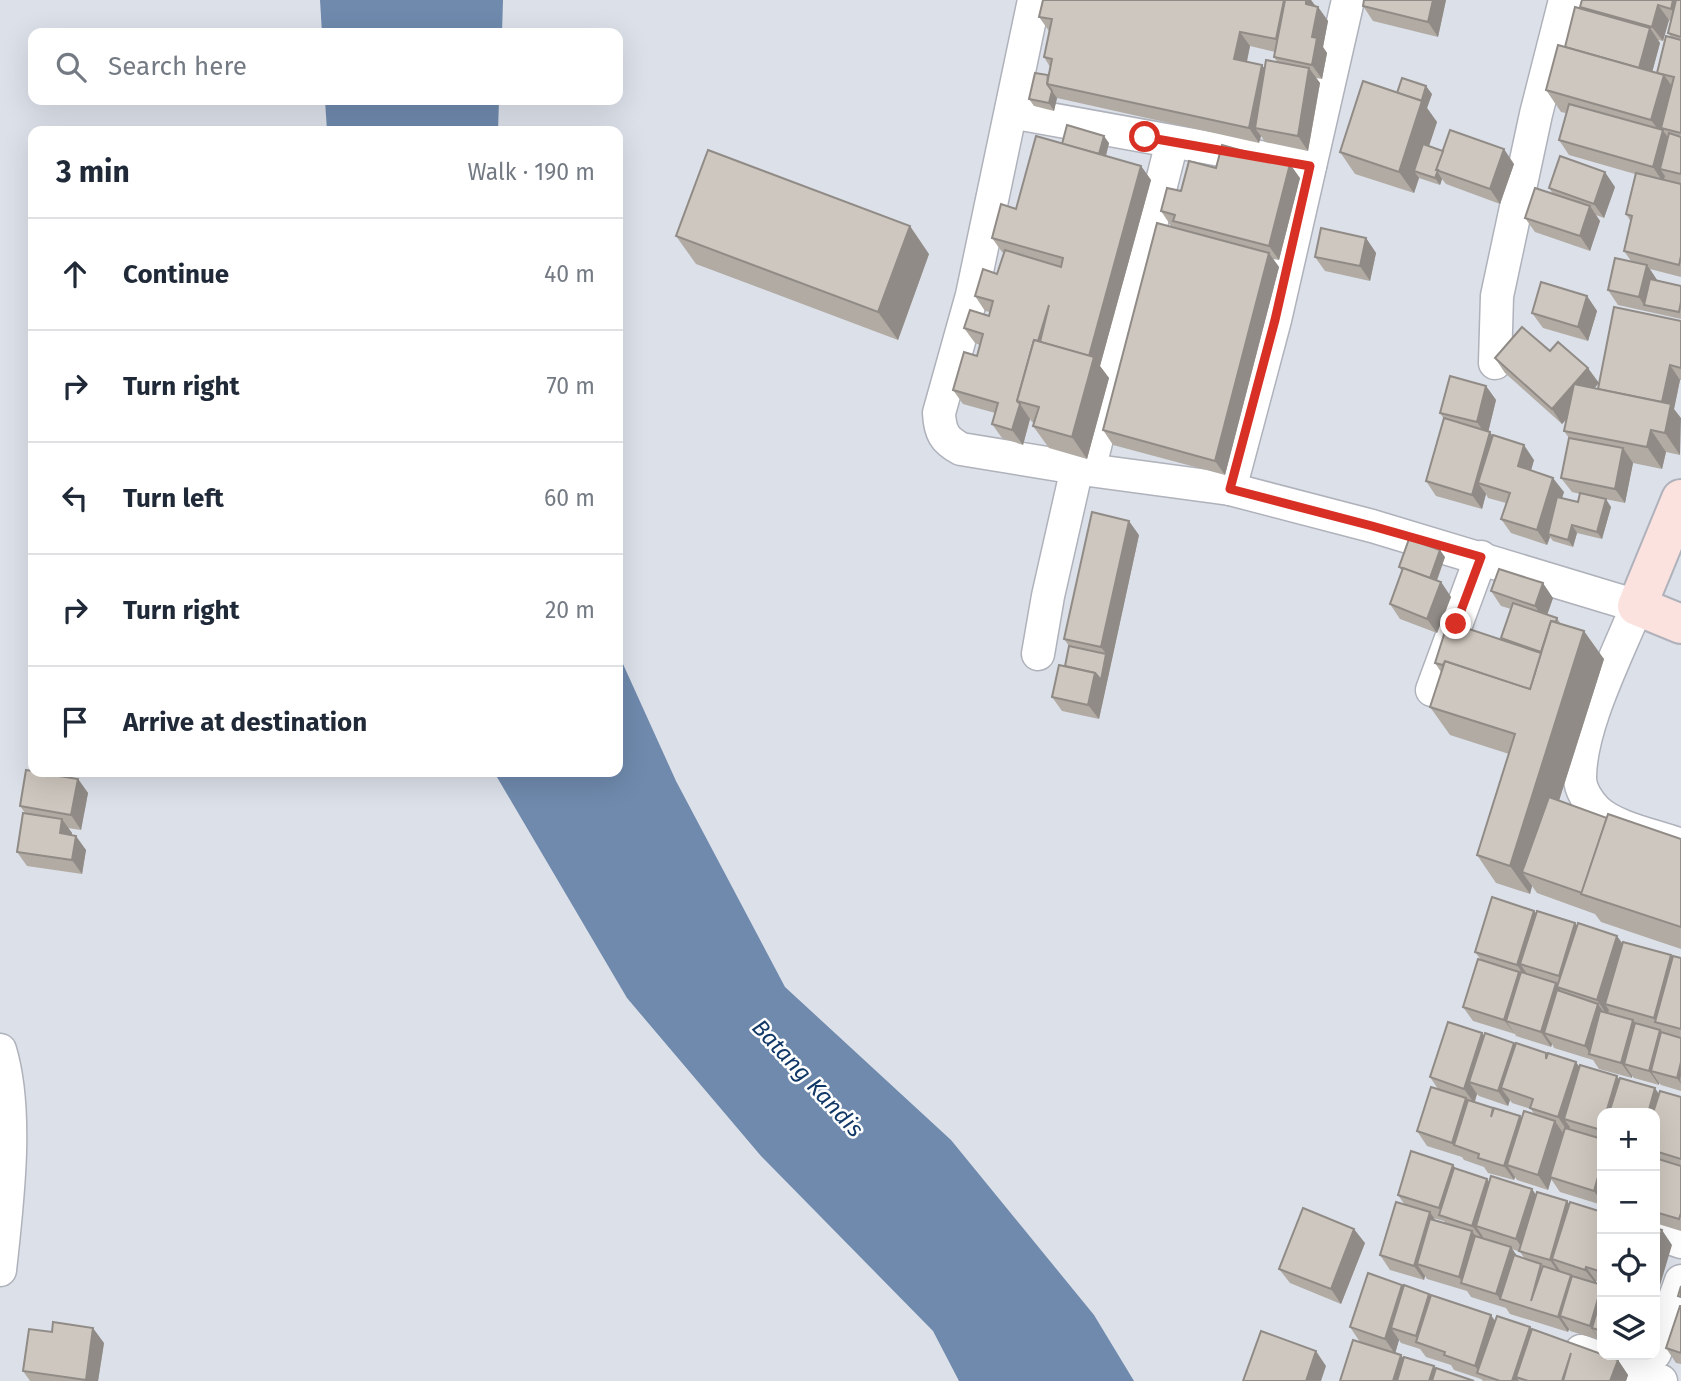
<!DOCTYPE html>
<html lang="en">
<head>
<meta charset="utf-8">
<style>
  :root { --surface:#fff; --page:#f2f2f3; --text:#1f2937; --muted:#747a83; --line:#e0e1e3 }
  body { margin:0; font-family:"Fira Sans",sans-serif; background:var(--page); color:var(--text) }
  .controls { position:absolute; right:21px; bottom:21px; display:grid; overflow:hidden; border-radius:14px; box-shadow:0 7px 28px #0002 }
  .controls button { width:63px; height:63px; display:grid; place-items:center; padding:0; border:0; border-bottom:2px solid var(--line); background:var(--surface); color:var(--text); font:35px sans-serif }
  .stop { position:absolute; width:21px; height:21px; margin:-16px; border:5px solid #d93025; border-radius:50%; background:#fff }
  .stop.end { background:#d93025; border-color:#fff; box-shadow:0 2px 7px #0008 }
  .list { margin:0; padding:0; list-style:none }
  h2 { display:flex; justify-content:space-between; align-items:center; height:91px; margin:0; padding:0 28px; font-size:30px }
  h2 small { font-size:23px; font-weight:400; color:var(--muted) }
  .list li { display:grid; grid-template-columns:46px 1fr auto; gap:21px; align-items:center; box-sizing:border-box; height:112px; padding:0 28px; border-top:2px solid var(--line) }
  .list b { display:block; font-size:26px; white-space:nowrap }
  .list em { font-size:23px; font-style:normal; color:var(--muted) }
  .icon { flex:none; width:38px; height:38px; fill:none; stroke:currentColor; stroke-width:2; stroke-linecap:round; stroke-linejoin:round }
  .map { position:relative; flex:none; width:1681px; height:1381px; overflow:hidden }
  .search { position:absolute; background:var(--surface); box-shadow:0 7px 28px #0002; left:28px; top:28px; width:595px; height:77px; display:flex; align-items:center; gap:18px; box-sizing:border-box; padding:0 24px; border-radius:14px; color:var(--muted); font-size:26px }
  .panel { position:absolute; background:var(--surface); box-shadow:0 7px 28px #0002; left:28px; top:126px; width:595px; height:651px; border-radius:14px }
  .map>svg:first-child { display:block }
  .water { fill:#6f8aad }
  .lines { fill:none; stroke-linecap:round; stroke-linejoin:round }
  .street-casing { stroke:#afb2bb; stroke-width:35 }
  .secondary-casing { stroke:#afb2bb; stroke-width:42 }
  .street { stroke:#fff; stroke-width:32 }
  .secondary { stroke:#fbe2de; stroke-width:38 }
  .wall { fill:#b1aba4; fill-rule:evenodd }
  .shaded-wall { fill:#908b86 }
  .building { fill:#cec7bf; stroke:#908b86; stroke-width:2 }
  .route { stroke:#d93025; stroke-width:9 }
  .labels { text-anchor:middle; stroke-width:5; stroke-linejoin:round; paint-order:stroke }
  .water-label { font-size:23px; font-style:italic; fill:#113866; stroke:#fff }
</style>
</head>
<body>
<div class="map">
<svg width="1681" height="1381" viewBox="0 0 1681 1381">
  <rect width="100%" height="100%" fill="#dce0e9"/>
  <g class="water">
    <path d="M 320,0 L 503,0 L 502,33 L 322,33 Z"/>
    <path d="M 325,100 L 499,100 L 498,131 L 327,131 Z"/>
    <path d="M 618,653 L 676,781 L 785,987 L 951,1140 L 1094,1315 L 1134,1381 L 959,1381 L 933,1331 L 761,1156 L 627,998 L 494,772 L 618,772 Z"/>
  </g>
  <g class="lines">
    <defs>
      <g id="street">
        <path d="M 1034,0 L 972,295 L 939,413 C 940,432 944,440 961,449 L 1089,470 L 1230,489 L 1372,526 L 1637,606 C 1617,656 1580,726 1580,778 C 1580,790 1589,803 1597,811 C 1615,828 1657,836 1681,845"/>
        <path d="M 1011,112 L 1310,166"/>
        <path d="M 1495,363 L 1497,296 L 1536,114 L 1565,0"/>
        <path d="M 1089,470 L 1172,142"/>
        <path d="M 1230,489 L 1275,320 L 1348,0"/>
        <path d="M 1038,654 L 1048,596 L 1077,468"/>
        <path d="M 1432,690 L 1481,557"/>
        <path d="M 0,1050 C 19,1112 7,1206 0,1270"/>
        <path d="M 1655,1233 L 1681,1242"/>
        <path d="M 1581,1351 L 1661,1381"/>
        <path d="M 1655,1353 L 1681,1281"/>
      </g>
      <path id="secondary" d="M 1681,499 L 1637,606 L 1681,624"/>
    </defs>
    <use href="#street" class="street-casing"/>
    <use href="#secondary" class="secondary-casing"/>
    <use href="#street" class="street"/>
    <use href="#secondary" class="secondary"/>
  </g>
  <g class="wall">
    <path d="M 1290,0 L 1311,0 L 1316,6 L 1318,7 L 1328,21 L 1323,47 L 1327,53 L 1322,79 L 1316,78 L 1320,83 L 1308,151 L 1265,142 L 1261,136 L 1259,143 L 1057,98 L 1054,111 L 1034,106 L 1029,99 L 1048,75 L 1050,67 L 1044,57 L 1049,31 L 1039,17 ZM 1250,46 L 1275,52 L 1274,57 L 1278,63 L 1265,69 L 1247,62 Z"/>
    <path d="M 1364,0 L 1446,0 L 1438,37 L 1373,21 L 1363,6 Z"/>
    <path d="M 1681,0 L 1681,277 L 1650,269 L 1657,280 L 1681,286 L 1681,319 L 1618,305 L 1608,290 L 1631,261 L 1624,251 L 1631,222 L 1626,214 L 1635,174 L 1569,155 L 1559,140 L 1566,113 L 1561,112 L 1546,90 L 1582,9 L 1580,7 ZM 1669,20 L 1671,21 L 1668,33 L 1671,37 L 1657,73 L 1652,72 L 1660,43 L 1658,40 L 1663,41 Z"/>
    <path d="M 1397,93 L 1432,94 L 1427,108 L 1437,122 L 1429,146 L 1443,151 L 1514,164 L 1500,204 L 1446,184 L 1442,179 L 1440,185 L 1419,178 L 1414,193 L 1355,174 L 1340,152 Z"/>
    <path d="M 1109,143 L 1106,156 L 1141,166 L 1151,180 L 1100,366 L 1109,378 L 1087,459 L 1049,448 L 1033,426 L 1035,423 L 1032,422 L 1030,419 L 1023,445 L 1002,438 L 992,424 L 995,413 L 963,404 L 953,390 L 977,356 L 980,345 L 975,343 L 964,328 L 989,316 L 990,312 L 985,311 L 975,296 L 997,274 L 1004,253 L 1002,252 L 992,238 L 1016,209 L 1062,144 Z"/>
    <path d="M 1216,168 L 1300,178 L 1279,260 L 1273,259 L 1279,267 L 1225,475 L 1113,445 L 1103,430 L 1178,228 L 1171,226 L 1161,211 L 1181,191 Z"/>
    <path d="M 1615,187 L 1604,218 L 1596,215 L 1600,221 L 1590,251 L 1535,232 L 1525,218 L 1553,194 L 1549,188 Z"/>
    <path d="M 676,236 L 929,254 L 898,340 L 696,264 Z"/>
    <path d="M 1366,238 L 1376,253 L 1370,281 L 1325,271 L 1315,257 Z"/>
    <path d="M 1587,296 L 1597,311 L 1588,341 L 1543,328 L 1532,313 Z"/>
    <path d="M 1681,321 L 1681,380 L 1680,380 L 1674,409 L 1680,455 L 1666,452 L 1662,469 L 1633,463 L 1625,503 L 1600,498 L 1611,507 L 1602,539 L 1577,533 L 1573,547 L 1553,541 L 1550,537 L 1547,545 L 1511,533 L 1501,519 L 1506,503 L 1488,498 L 1486,494 L 1482,509 L 1436,496 L 1426,481 L 1444,419 L 1440,413 L 1486,386 L 1496,400 L 1488,432 L 1493,436 L 1534,460 L 1531,470 L 1564,492 L 1562,498 L 1578,502 L 1580,494 L 1572,492 L 1561,478 L 1569,438 L 1564,431 L 1567,419 L 1562,424 L 1505,373 L 1495,358 L 1550,351 L 1599,383 L 1594,388 L 1598,389 Z"/>
    <path d="M 1139,535 L 1099,719 L 1062,711 L 1052,697 L 1065,666 L 1069,646 L 1064,639 Z"/>
    <path d="M 1445,557 L 1437,581 L 1441,582 L 1451,597 L 1437,633 L 1400,619 L 1390,604 L 1402,571 L 1399,567 Z"/>
    <path d="M 1491,591 L 1553,598 L 1547,615 L 1557,618 L 1561,624 L 1604,659 L 1559,801 L 1607,818 L 1681,839 L 1681,949 L 1601,922 L 1595,914 L 1537,893 L 1532,886 L 1530,894 L 1496,883 L 1477,855 L 1509,754 L 1450,735 L 1430,707 L 1441,672 L 1435,663 L 1503,640 L 1501,638 L 1511,609 L 1501,606 Z"/>
    <path d="M 78,779 L 88,793 L 81,830 L 68,828 L 72,833 L 72,835 L 86,850 L 82,874 L 27,866 L 17,852 L 25,813 L 20,806 Z"/>
    <path d="M 1534,911 L 1536,913 L 1575,923 L 1577,926 L 1622,943 L 1673,958 L 1681,958 L 1681,1091 L 1661,1085 L 1659,1083 L 1659,1085 L 1634,1078 L 1632,1076 L 1632,1078 L 1599,1069 L 1593,1060 L 1554,1048 L 1552,1044 L 1551,1047 L 1516,1036 L 1515,1034 L 1473,1021 L 1463,1007 L 1481,960 L 1475,952 Z"/>
    <path d="M 1484,1036 L 1547,1054 L 1579,1067 L 1617,1076 L 1619,1080 L 1659,1094 L 1681,1097 L 1681,1231 L 1655,1223 L 1655,1113 L 1602,1113 L 1602,1205 L 1560,1192 L 1551,1179 L 1548,1190 L 1517,1180 L 1515,1177 L 1514,1180 L 1488,1173 L 1484,1167 L 1464,1160 L 1462,1157 L 1427,1146 L 1417,1131 L 1438,1089 L 1430,1077 ZM 1477,1094 L 1479,1096 L 1508,1106 L 1510,1100 L 1512,1103 L 1531,1109 L 1534,1114 L 1522,1118 L 1494,1109 L 1475,1102 Z"/>
    <path d="M 1453,1165 L 1456,1169 L 1489,1183 L 1532,1189 L 1536,1195 L 1602,1212 L 1602,1283 L 1596,1281 L 1596,1283 L 1602,1285 L 1602,1342 L 1600,1340 L 1570,1331 L 1569,1329 L 1568,1332 L 1510,1314 L 1506,1308 L 1471,1297 L 1467,1291 L 1427,1279 L 1425,1276 L 1424,1280 L 1390,1270 L 1380,1255 L 1405,1205 L 1398,1195 ZM 1433,1218 L 1444,1221 L 1445,1223 L 1435,1220 ZM 1512,1249 L 1520,1252 L 1525,1259 L 1517,1256 Z"/>
    <path d="M 1365,1243 L 1341,1304 L 1290,1283 L 1279,1269 Z"/>
    <path d="M 1404,1287 L 1429,1294 L 1431,1296 L 1495,1320 L 1532,1330 L 1618,1360 L 1628,1375 L 1626,1381 L 1483,1381 L 1481,1379 L 1454,1370 L 1451,1365 L 1426,1357 L 1420,1349 L 1401,1343 L 1399,1340 L 1395,1353 L 1404,1358 L 1474,1381 L 1340,1381 L 1360,1342 L 1350,1327 Z"/>
    <path d="M 1681,1306 L 1681,1364 L 1676,1363 L 1666,1348 Z"/>
    <path d="M 104,1343 L 98,1381 L 30,1381 L 23,1371 Z"/>
  </g>
  <g class="shaded-wall">
    <path d="M 1277,0 L 1288,0 L 1286,54 L 1276,39 Z"/>
    <path d="M 1306,0 L 1311,0 L 1317,9 L 1318,7 L 1328,21 L 1323,47 L 1327,53 L 1322,79 L 1312,65 L 1312,37 L 1306,4 Z"/>
    <path d="M 1433,0 L 1446,0 L 1438,37 L 1428,22 Z"/>
    <path d="M 1673,0 L 1681,0 L 1681,24 L 1671,9 Z"/>
    <path d="M 1658,5 L 1669,20 L 1663,41 L 1652,27 Z"/>
    <path d="M 1650,28 L 1660,43 L 1649,84 L 1638,70 Z"/>
    <path d="M 1240,32 L 1250,46 L 1244,74 L 1234,59 Z"/>
    <path d="M 1262,65 L 1273,80 L 1255,128 L 1261,136 L 1259,143 L 1249,128 Z"/>
    <path d="M 1309,68 L 1320,83 L 1308,151 L 1298,136 Z"/>
    <path d="M 1664,75 L 1679,96 L 1661,128 L 1673,144 L 1660,169 L 1665,176 L 1663,182 L 1653,167 L 1662,135 L 1651,120 Z"/>
    <path d="M 1426,86 L 1432,94 L 1427,108 L 1437,122 L 1420,173 L 1414,171 L 1419,178 L 1414,193 L 1399,172 Z"/>
    <path d="M 1052,91 L 1057,98 L 1054,111 L 1049,103 Z"/>
    <path d="M 1104,136 L 1109,143 L 1103,167 L 1098,159 Z"/>
    <path d="M 1504,149 L 1514,164 L 1500,204 L 1490,189 Z"/>
    <path d="M 1290,164 L 1300,178 L 1279,260 L 1269,246 Z"/>
    <path d="M 1141,166 L 1151,180 L 1100,366 L 1109,378 L 1087,459 L 1072,437 L 1088,360 Z"/>
    <path d="M 1437,171 L 1442,179 L 1440,185 L 1435,178 Z"/>
    <path d="M 1605,172 L 1615,187 L 1604,218 L 1594,204 Z"/>
    <path d="M 1590,206 L 1600,221 L 1590,251 L 1580,236 Z"/>
    <path d="M 910,226 L 929,254 L 898,340 L 878,312 Z"/>
    <path d="M 1366,238 L 1376,253 L 1370,281 L 1360,266 Z"/>
    <path d="M 1269,253 L 1279,267 L 1225,475 L 1215,461 Z"/>
    <path d="M 1647,265 L 1657,280 L 1651,306 L 1644,305 L 1639,297 Z"/>
    <path d="M 1587,296 L 1597,311 L 1588,341 L 1578,327 Z"/>
    <path d="M 1670,365 L 1680,380 L 1674,409 L 1681,418 L 1680,455 L 1665,433 L 1661,408 Z"/>
    <path d="M 1588,368 L 1599,383 L 1562,424 L 1552,409 Z"/>
    <path d="M 1486,386 L 1496,400 L 1487,437 L 1477,422 Z"/>
    <path d="M 1020,404 L 1030,419 L 1023,445 L 1012,430 Z"/>
    <path d="M 1651,430 L 1666,452 L 1662,469 L 1647,447 Z"/>
    <path d="M 1490,432 L 1500,447 L 1478,483 L 1486,494 L 1482,509 L 1472,495 Z"/>
    <path d="M 1524,445 L 1534,460 L 1528,481 L 1518,466 Z"/>
    <path d="M 1623,448 L 1633,463 L 1625,503 L 1615,489 Z"/>
    <path d="M 1553,478 L 1564,492 L 1550,535 L 1548,534 L 1550,537 L 1547,545 L 1537,530 Z"/>
    <path d="M 1606,499 L 1611,507 L 1602,539 L 1597,532 Z"/>
    <path d="M 1129,521 L 1139,535 L 1099,719 L 1088,705 L 1095,673 L 1106,654 L 1101,647 Z"/>
    <path d="M 1572,525 L 1577,533 L 1573,547 L 1568,540 Z"/>
    <path d="M 1440,550 L 1445,557 L 1435,585 L 1430,578 Z"/>
    <path d="M 1441,582 L 1451,597 L 1437,633 L 1427,619 Z"/>
    <path d="M 1543,583 L 1553,598 L 1545,621 L 1535,606 Z"/>
    <path d="M 1584,631 L 1604,659 L 1535,876 L 1522,872 L 1532,886 L 1530,894 L 1510,866 Z"/>
    <path d="M 78,779 L 88,793 L 81,830 L 71,815 Z"/>
    <path d="M 62,819 L 72,833 L 70,848 L 60,833 Z"/>
    <path d="M 76,836 L 86,850 L 82,874 L 72,860 Z"/>
    <path d="M 1534,911 L 1545,925 L 1520,964 L 1528,975 L 1527,980 L 1517,965 Z"/>
    <path d="M 1575,923 L 1585,938 L 1569,991 L 1559,976 Z"/>
    <path d="M 1617,936 L 1628,951 L 1605,1004 L 1609,1010 L 1607,1015 L 1597,1000 Z"/>
    <path d="M 1671,955 L 1681,969 L 1657,1022 L 1654,1018 Z"/>
    <path d="M 1519,972 L 1529,986 L 1506,1021 L 1515,1034 L 1504,1020 Z"/>
    <path d="M 1556,983 L 1565,999 L 1544,1033 L 1552,1044 L 1551,1047 L 1541,1032 Z"/>
    <path d="M 1598,1004 L 1608,1018 L 1591,1055 L 1585,1046 Z"/>
    <path d="M 1633,1020 L 1643,1035 L 1624,1064 L 1632,1076 L 1632,1078 L 1621,1063 Z"/>
    <path d="M 1660,1030 L 1670,1045 L 1651,1071 L 1659,1083 L 1659,1085 L 1649,1071 Z"/>
    <path d="M 1482,1033 L 1492,1048 L 1469,1082 L 1477,1094 L 1474,1103 L 1464,1089 Z"/>
    <path d="M 1514,1043 L 1524,1057 L 1501,1088 L 1510,1100 L 1508,1106 L 1498,1091 Z"/>
    <path d="M 1576,1062 L 1586,1076 L 1564,1119 L 1570,1127 L 1568,1132 L 1558,1117 Z"/>
    <path d="M 1681,1062 L 1681,1078 L 1680,1077 L 1681,1084 L 1677,1078 Z"/>
    <path d="M 1617,1076 L 1627,1091 L 1620,1113 L 1606,1113 Z"/>
    <path d="M 1655,1088 L 1665,1103 L 1655,1113 L 1648,1113 Z"/>
    <path d="M 1466,1098 L 1476,1113 L 1454,1146 L 1452,1143 Z"/>
    <path d="M 1520,1116 L 1530,1130 L 1507,1165 L 1515,1177 L 1514,1180 L 1504,1166 Z"/>
    <path d="M 1555,1121 L 1565,1136 L 1548,1190 L 1538,1175 Z"/>
    <path d="M 1602,1163 L 1602,1194 L 1597,1193 L 1602,1201 L 1602,1203 L 1594,1191 Z"/>
    <path d="M 1453,1165 L 1463,1179 L 1445,1217 L 1439,1208 Z"/>
    <path d="M 1487,1179 L 1497,1194 L 1476,1226 L 1483,1237 L 1483,1240 L 1472,1226 Z"/>
    <path d="M 1532,1189 L 1542,1204 L 1526,1254 L 1516,1239 Z"/>
    <path d="M 1567,1201 L 1578,1216 L 1552,1259 L 1561,1272 L 1560,1275 L 1550,1260 Z"/>
    <path d="M 1430,1212 L 1440,1227 L 1417,1264 L 1425,1276 L 1424,1280 L 1414,1266 Z"/>
    <path d="M 1354,1229 L 1365,1243 L 1341,1304 L 1331,1289 Z"/>
    <path d="M 1662,1230 L 1672,1245 L 1655,1302 L 1655,1254 Z"/>
    <path d="M 1472,1231 L 1483,1246 L 1463,1283 L 1459,1277 Z"/>
    <path d="M 1511,1247 L 1521,1262 L 1501,1300 L 1496,1294 Z"/>
    <path d="M 1586,1267 L 1596,1281 L 1596,1284 L 1585,1270 Z"/>
    <path d="M 1571,1275 L 1581,1289 L 1560,1316 L 1569,1329 L 1568,1332 L 1558,1317 Z"/>
    <path d="M 1402,1285 L 1413,1299 L 1391,1328 L 1399,1340 L 1395,1354 L 1385,1339 Z"/>
    <path d="M 1602,1286 L 1602,1331 L 1592,1328 L 1600,1341 L 1590,1326 Z"/>
    <path d="M 1429,1294 L 1440,1308 L 1421,1344 L 1416,1336 Z"/>
    <path d="M 1491,1315 L 1501,1330 L 1481,1375 L 1475,1366 Z"/>
    <path d="M 1530,1327 L 1540,1342 L 1516,1377 L 1519,1381 L 1512,1381 Z"/>
    <path d="M 93,1328 L 104,1343 L 98,1381 L 86,1381 Z"/>
    <path d="M 1316,1351 L 1326,1366 L 1321,1381 L 1306,1381 Z"/>
    <path d="M 1401,1355 L 1412,1369 L 1408,1381 L 1393,1381 Z"/>
    <path d="M 1618,1360 L 1628,1375 L 1626,1381 L 1610,1381 Z"/>
    <path d="M 1434,1366 L 1444,1381 L 1429,1381 Z"/>
  </g>
  <g class="building">
    <path d="M 1043,0 L 1284,0 L 1276,39 L 1240,32 L 1234,59 L 1262,65 L 1249,128 L 1047,84 L 1052,59 L 1044,57 L 1052,19 L 1039,17 Z"/>
    <path d="M 1285,0 L 1306,0 L 1306,4 L 1318,7 L 1312,37 L 1317,38 L 1312,65 L 1274,57 Z"/>
    <path d="M 1364,0 L 1433,0 L 1428,22 L 1363,6 Z"/>
    <path d="M 1582,0 L 1673,0 L 1671,9 L 1658,5 L 1652,27 L 1580,7 Z"/>
    <path d="M 1676,0 L 1681,0 L 1681,37 L 1668,33 Z"/>
    <path d="M 1575,7 L 1650,28 L 1639,68 L 1565,47 Z"/>
    <path d="M 1666,36 L 1681,40 L 1681,133 L 1661,128 L 1674,77 L 1657,73 Z"/>
    <path d="M 1558,45 L 1664,75 L 1651,120 L 1546,90 Z"/>
    <path d="M 1266,60 L 1309,68 L 1298,136 L 1255,128 Z"/>
    <path d="M 1035,73 L 1048,75 L 1047,84 L 1052,91 L 1049,103 L 1029,99 Z"/>
    <path d="M 1402,78 L 1426,86 L 1419,110 L 1422,101 L 1397,93 Z"/>
    <path d="M 1363,81 L 1422,101 L 1399,172 L 1340,152 Z"/>
    <path d="M 1569,104 L 1663,130 L 1653,167 L 1559,140 Z"/>
    <path d="M 1067,125 L 1104,136 L 1099,154 L 1062,144 Z"/>
    <path d="M 1450,130 L 1504,149 L 1490,189 L 1436,170 Z"/>
    <path d="M 1669,133 L 1681,137 L 1681,174 L 1660,169 Z"/>
    <path d="M 1036,136 L 1141,166 L 1089,356 L 1040,342 L 1049,305 L 1038,341 L 1034,340 L 1017,401 L 1020,404 L 1012,430 L 992,424 L 998,403 L 953,390 L 964,352 L 977,356 L 983,334 L 964,328 L 970,310 L 989,316 L 993,301 L 975,296 L 983,269 L 997,274 L 1005,250 L 1061,267 L 1063,258 L 992,238 L 1001,204 L 1016,209 Z"/>
    <path d="M 1423,144 L 1443,151 L 1436,170 L 1438,170 L 1435,178 L 1414,171 Z"/>
    <path d="M 1222,145 L 1290,164 L 1269,246 L 1173,221 L 1175,215 L 1161,211 L 1167,188 L 1181,191 L 1189,161 L 1216,168 Z"/>
    <path d="M 708,150 L 910,226 L 878,312 L 676,236 Z"/>
    <path d="M 1560,156 L 1605,172 L 1594,204 L 1549,188 Z"/>
    <path d="M 1636,173 L 1681,184 L 1681,256 L 1679,265 L 1624,251 L 1632,216 L 1626,214 Z"/>
    <path d="M 1535,188 L 1590,206 L 1580,236 L 1525,218 Z"/>
    <path d="M 1157,223 L 1269,253 L 1215,461 L 1103,430 Z"/>
    <path d="M 1321,228 L 1366,238 L 1360,266 L 1315,257 Z"/>
    <path d="M 1615,258 L 1647,265 L 1639,297 L 1608,290 Z"/>
    <path d="M 1650,279 L 1681,286 L 1681,302 L 1679,312 L 1644,305 Z"/>
    <path d="M 1541,282 L 1587,296 L 1578,327 L 1532,313 Z"/>
    <path d="M 1614,307 L 1681,321 L 1681,368 L 1670,365 L 1662,402 L 1598,389 Z"/>
    <path d="M 1522,327 L 1550,351 L 1558,342 L 1588,368 L 1552,409 L 1495,358 Z"/>
    <path d="M 1034,340 L 1094,357 L 1072,437 L 1033,426 L 1039,407 L 1017,401 Z"/>
    <path d="M 1450,376 L 1486,386 L 1477,422 L 1440,413 Z"/>
    <path d="M 1574,384 L 1671,404 L 1665,433 L 1651,430 L 1647,447 L 1564,431 Z"/>
    <path d="M 1444,418 L 1490,432 L 1472,495 L 1426,481 Z"/>
    <path d="M 1493,435 L 1524,445 L 1518,466 L 1553,478 L 1537,530 L 1501,519 L 1510,493 L 1478,483 Z"/>
    <path d="M 1569,438 L 1623,448 L 1615,489 L 1561,478 Z"/>
    <path d="M 1580,493 L 1606,499 L 1597,532 L 1572,525 L 1568,540 L 1548,534 L 1557,497 L 1578,502 Z"/>
    <path d="M 1092,512 L 1129,521 L 1101,647 L 1064,639 Z"/>
    <path d="M 1409,539 L 1440,550 L 1430,578 L 1399,567 Z"/>
    <path d="M 1403,568 L 1441,582 L 1427,619 L 1390,604 Z"/>
    <path d="M 1499,569 L 1543,583 L 1535,606 L 1491,591 Z"/>
    <path d="M 1513,603 L 1557,618 L 1556,622 L 1551,621 L 1541,652 L 1501,638 Z"/>
    <path d="M 1551,621 L 1584,631 L 1510,866 L 1477,855 L 1515,734 L 1430,707 L 1445,661 L 1530,689 Z"/>
    <path d="M 1448,622 L 1541,653 L 1530,689 L 1445,661 L 1443,665 L 1435,663 Z"/>
    <path d="M 1069,646 L 1106,654 L 1101,680 L 1095,673 L 1065,666 Z"/>
    <path d="M 1059,665 L 1095,673 L 1088,705 L 1052,697 Z"/>
    <path d="M 26,770 L 33,771 L 33,772 L 78,779 L 71,815 L 20,806 Z"/>
    <path d="M 1549,797 L 1607,818 L 1582,893 L 1522,872 Z"/>
    <path d="M 23,813 L 62,819 L 60,833 L 76,836 L 72,860 L 17,852 Z"/>
    <path d="M 1608,814 L 1681,839 L 1681,927 L 1581,894 Z"/>
    <path d="M 1492,897 L 1534,911 L 1517,965 L 1475,952 Z"/>
    <path d="M 1537,911 L 1575,923 L 1559,976 L 1520,964 Z"/>
    <path d="M 1578,923 L 1617,936 L 1597,1000 L 1557,987 Z"/>
    <path d="M 1623,942 L 1671,955 L 1654,1018 L 1605,1004 Z"/>
    <path d="M 1673,956 L 1681,958 L 1681,1029 L 1655,1022 Z"/>
    <path d="M 1478,959 L 1519,972 L 1504,1020 L 1463,1007 Z"/>
    <path d="M 1521,972 L 1556,983 L 1541,1032 L 1506,1021 Z"/>
    <path d="M 1557,990 L 1598,1004 L 1585,1046 L 1544,1033 Z"/>
    <path d="M 1600,1011 L 1633,1020 L 1621,1063 L 1589,1054 Z"/>
    <path d="M 1448,1022 L 1482,1033 L 1464,1089 L 1430,1077 Z"/>
    <path d="M 1635,1023 L 1660,1030 L 1649,1071 L 1624,1064 Z"/>
    <path d="M 1661,1032 L 1681,1038 L 1681,1062 L 1677,1078 L 1651,1071 Z"/>
    <path d="M 1485,1033 L 1514,1043 L 1498,1091 L 1469,1082 Z"/>
    <path d="M 1516,1043 L 1546,1053 L 1546,1059 L 1548,1053 L 1576,1062 L 1558,1117 L 1530,1108 L 1533,1099 L 1501,1088 Z"/>
    <path d="M 1580,1065 L 1617,1076 L 1606,1113 L 1602,1113 L 1602,1125 L 1601,1130 L 1564,1119 Z"/>
    <path d="M 1620,1078 L 1655,1088 L 1648,1113 L 1609,1113 Z"/>
    <path d="M 1431,1087 L 1466,1098 L 1452,1143 L 1417,1131 Z"/>
    <path d="M 1660,1091 L 1681,1097 L 1681,1159 L 1655,1151 L 1655,1113 L 1653,1113 Z"/>
    <path d="M 1468,1100 L 1493,1108 L 1491,1117 L 1494,1108 L 1520,1116 L 1504,1166 L 1478,1158 L 1479,1154 L 1454,1145 Z"/>
    <path d="M 1524,1111 L 1555,1121 L 1538,1175 L 1507,1165 Z"/>
    <path d="M 1565,1128 L 1602,1139 L 1602,1163 L 1594,1191 L 1550,1177 Z"/>
    <path d="M 1411,1151 L 1453,1165 L 1439,1208 L 1398,1195 Z"/>
    <path d="M 1655,1158 L 1681,1166 L 1681,1213 L 1679,1219 L 1655,1212 Z"/>
    <path d="M 1454,1168 L 1487,1179 L 1472,1226 L 1439,1215 Z"/>
    <path d="M 1602,1173 L 1602,1194 L 1597,1193 Z"/>
    <path d="M 1491,1176 L 1532,1189 L 1516,1239 L 1476,1226 Z"/>
    <path d="M 1537,1192 L 1567,1201 L 1550,1260 L 1519,1251 Z"/>
    <path d="M 1396,1202 L 1430,1212 L 1414,1266 L 1380,1255 Z"/>
    <path d="M 1570,1202 L 1602,1212 L 1602,1272 L 1586,1267 L 1585,1270 L 1552,1259 Z"/>
    <path d="M 1303,1208 L 1354,1229 L 1331,1289 L 1279,1269 Z"/>
    <path d="M 1430,1219 L 1472,1231 L 1459,1277 L 1417,1264 Z"/>
    <path d="M 1655,1228 L 1662,1230 L 1655,1254 Z"/>
    <path d="M 1475,1236 L 1511,1247 L 1496,1294 L 1461,1283 Z"/>
    <path d="M 1514,1255 L 1541,1264 L 1531,1301 L 1543,1266 L 1571,1275 L 1558,1317 L 1500,1299 Z"/>
    <path d="M 1368,1273 L 1402,1285 L 1385,1339 L 1350,1327 Z"/>
    <path d="M 1572,1276 L 1602,1285 L 1590,1326 L 1560,1316 Z"/>
    <path d="M 1404,1285 L 1429,1294 L 1416,1336 L 1391,1328 Z"/>
    <path d="M 1681,1286 L 1681,1297 L 1678,1296 Z"/>
    <path d="M 1602,1294 L 1602,1331 L 1592,1328 Z"/>
    <path d="M 1431,1295 L 1491,1315 L 1475,1366 L 1444,1355 L 1445,1352 L 1416,1342 Z"/>
    <path d="M 1680,1306 L 1681,1306 L 1681,1353 L 1666,1348 Z"/>
    <path d="M 1497,1316 L 1530,1327 L 1512,1381 L 1500,1381 L 1477,1373 Z"/>
    <path d="M 53,1322 L 93,1328 L 86,1380 L 23,1371 L 29,1329 L 52,1332 Z"/>
    <path d="M 1532,1329 L 1618,1360 L 1610,1381 L 1563,1381 L 1571,1353 L 1562,1381 L 1528,1381 L 1516,1377 Z"/>
    <path d="M 1261,1331 L 1316,1351 L 1306,1381 L 1243,1381 Z"/>
    <path d="M 1353,1340 L 1401,1355 L 1393,1381 L 1340,1381 Z"/>
    <path d="M 1404,1357 L 1434,1366 L 1429,1381 L 1397,1381 Z"/>
    <path d="M 1436,1368 L 1474,1381 L 1432,1381 Z"/>
  </g>
  <g class="lines">
    <path class="route" d="M 1145,137 L 1310,166 L 1275,320 L 1230,489 L 1372,526 L 1481,557 L 1456,624"/>
  </g>
  <g class="labels">
    <g class="water-label">
      <text transform="translate(808 1078) rotate(47)" y="8">Batang Kandis</text>
    </g>
  </g>
</svg>
<div class="controls">
<button>+</button>
<button>−</button>
<button><svg class="icon" aria-label="locate" viewBox="0 0 24 24"><circle cx="12" cy="12" r="6"/><path d="M12 2v4M12 18v4M2 12h4M18 12h4"/></svg></button>
<button><svg class="icon" aria-label="layers" viewBox="0 0 24 24"><path d="M12 4l9 5-9 5-9-5zM3 14l9 5 9-5"/></svg></button>
</div>
<div class="stop" style="left:1145px;top:137px"></div>
<div class="stop end" style="left:1456px;top:624px"></div>
<div class="search"><svg class="icon" aria-label="search" viewBox="0 0 24 24"><circle cx="10" cy="10" r="6"/><path d="M15 15l6 6"/></svg>Search here</div>
<section class="panel">
<h2>3 min<small>Walk · 190 m</small></h2>
<ul class="list">
<li><svg class="icon" aria-label="ahead" viewBox="0 0 24 24"><path d="M12 20V5M6 11l6-6 6 6"/></svg><div><b>Continue</b></div><em>40 m</em></li>
<li><svg class="icon" aria-label="right" viewBox="0 0 24 24"><path d="M7 20v-9h11M14 6l5 5-5 5"/></svg><div><b>Turn right</b></div><em>70 m</em></li>
<li><svg class="icon" aria-label="left" viewBox="0 0 24 24"><path d="M17 20v-9H6M10 6l-5 5 5 5"/></svg><div><b>Turn left</b></div><em>60 m</em></li>
<li><svg class="icon" aria-label="right" viewBox="0 0 24 24"><path d="M7 20v-9h11M14 6l5 5-5 5"/></svg><div><b>Turn right</b></div><em>20 m</em></li>
<li><svg class="icon" aria-label="arrive" viewBox="0 0 24 24"><path d="M6 21V4h12l-3 4 3 4H6"/></svg><div><b>Arrive at destination</b></div></li>
</ul>
</section>
</div>
</body>
</html>
